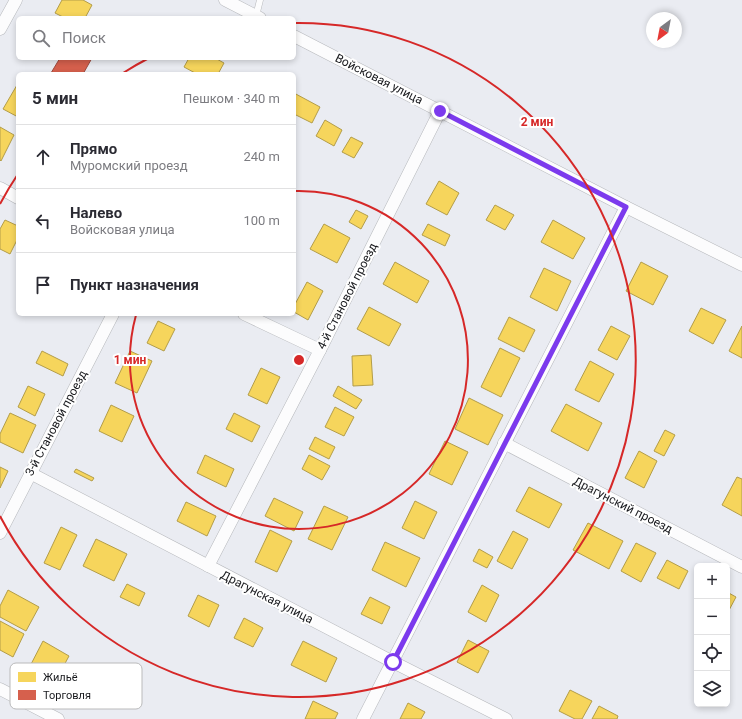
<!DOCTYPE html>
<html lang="ru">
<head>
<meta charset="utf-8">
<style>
  :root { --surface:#fff; --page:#f7f7f7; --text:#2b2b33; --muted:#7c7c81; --line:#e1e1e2 }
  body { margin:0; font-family:Roboto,sans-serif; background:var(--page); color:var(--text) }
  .controls { position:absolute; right:12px; bottom:12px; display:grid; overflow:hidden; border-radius:6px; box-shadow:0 2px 6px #0003 }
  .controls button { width:36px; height:36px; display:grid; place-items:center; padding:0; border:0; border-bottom:1px solid var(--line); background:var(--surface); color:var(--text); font:20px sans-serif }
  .compass { position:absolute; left:646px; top:12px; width:36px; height:36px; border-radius:50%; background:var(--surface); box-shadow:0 2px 6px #0003; rotate:212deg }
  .stop { position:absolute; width:12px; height:12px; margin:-9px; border:3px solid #7c3aed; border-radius:50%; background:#fff }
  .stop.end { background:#7c3aed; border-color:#fff; box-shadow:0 1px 4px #0008 }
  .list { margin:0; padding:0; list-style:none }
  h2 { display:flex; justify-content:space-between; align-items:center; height:52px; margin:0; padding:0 16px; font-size:17px }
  h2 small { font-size:13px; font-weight:400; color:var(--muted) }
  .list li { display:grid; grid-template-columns:26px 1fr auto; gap:12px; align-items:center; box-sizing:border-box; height:64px; padding:0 16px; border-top:1px solid var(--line) }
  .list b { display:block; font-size:15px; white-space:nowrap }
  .list p { margin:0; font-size:13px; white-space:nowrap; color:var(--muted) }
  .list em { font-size:13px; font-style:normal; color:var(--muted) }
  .icon { flex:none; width:22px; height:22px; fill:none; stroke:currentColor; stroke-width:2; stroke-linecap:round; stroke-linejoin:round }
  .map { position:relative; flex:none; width:742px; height:719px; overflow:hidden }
  .search { position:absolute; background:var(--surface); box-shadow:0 2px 6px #0003; left:16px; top:16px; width:280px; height:44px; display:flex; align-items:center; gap:10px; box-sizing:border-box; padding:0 14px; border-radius:6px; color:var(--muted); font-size:15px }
  .panel { position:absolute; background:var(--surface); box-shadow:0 2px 6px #0003; left:16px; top:72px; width:280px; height:244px; border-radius:6px }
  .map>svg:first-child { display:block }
  .homes { fill:#f6d55c; stroke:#b39d49 }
  .shops { fill:#d6604d; stroke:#9d4b3f }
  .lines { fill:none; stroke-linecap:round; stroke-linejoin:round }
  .lane-casing { stroke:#b6b8bc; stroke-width:7 }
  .street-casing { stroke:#b6b8bc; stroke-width:13 }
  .lane { stroke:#fcfcfd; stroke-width:6 }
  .street { stroke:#fcfcfd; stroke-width:12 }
  .route { stroke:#7c3aed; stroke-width:5 }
  .ring { fill:none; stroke:#d62828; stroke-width:2 }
  .labels { text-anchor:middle; stroke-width:4; stroke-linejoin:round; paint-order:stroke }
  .street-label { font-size:12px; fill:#18191d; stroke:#fff }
  .key { fill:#fff; stroke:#bababb; stroke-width:1 }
  .key-label { font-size:11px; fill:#18191d }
  .centre { fill:#d62828; stroke:#fff; stroke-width:2 }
  .ring-label { font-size:12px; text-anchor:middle; font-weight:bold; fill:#d62828; stroke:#fff; stroke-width:4; stroke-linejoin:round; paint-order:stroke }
</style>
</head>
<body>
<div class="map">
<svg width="742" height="719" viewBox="0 0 742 719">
  <rect width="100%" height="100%" fill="#eaecf2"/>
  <g class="homes">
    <path d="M 62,0 L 83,0 L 92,5 L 85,18 L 65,18 L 55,13 Z"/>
    <path d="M 189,58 L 215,58 L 224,63 L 218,74 L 197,74 L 184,67 Z"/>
    <path d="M 17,85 L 18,86 L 18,117 L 3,109 Z"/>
    <path d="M 294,93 L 320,107 L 312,123 L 294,114 Z"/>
    <path d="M 325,120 L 342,130 L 334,146 L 316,136 Z"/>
    <path d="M 0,127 L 14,135 L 1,161 L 0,160 Z"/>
    <path d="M 351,137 L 363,143 L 354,158 L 342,152 Z"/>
    <path d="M 439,181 L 459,193 L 447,215 L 426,204 Z"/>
    <path d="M 495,205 L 514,215 L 505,230 L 486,220 Z"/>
    <path d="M 356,210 L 368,216 L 361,229 L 349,222 Z"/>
    <path d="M 5,220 L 18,226 L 18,238 L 10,254 L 0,249 L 0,229 Z"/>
    <path d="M 553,220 L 585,238 L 573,259 L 541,242 Z"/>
    <path d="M 324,224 L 350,238 L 337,263 L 310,249 Z"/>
    <path d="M 428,224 L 450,235 L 445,246 L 422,235 Z"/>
    <path d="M 395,262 L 429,281 L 417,303 L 383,284 Z"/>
    <path d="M 641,262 L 668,276 L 653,305 L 626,291 Z"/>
    <path d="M 544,268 L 571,281 L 557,311 L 530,297 Z"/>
    <path d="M 307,282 L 323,291 L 308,320 L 294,312 L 294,306 Z"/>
    <path d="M 369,307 L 401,324 L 389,346 L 357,329 Z"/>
    <path d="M 701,308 L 726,320 L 713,344 L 689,331 Z"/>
    <path d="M 509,317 L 535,330 L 524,352 L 498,339 Z"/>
    <path d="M 158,321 L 175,329 L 164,351 L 147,343 Z"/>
    <path d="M 611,326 L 630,336 L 617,360 L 598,350 Z"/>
    <path d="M 742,326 L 742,358 L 729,351 Z"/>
    <path d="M 500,348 L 520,358 L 501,397 L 481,387 Z"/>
    <path d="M 42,351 L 68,364 L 63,376 L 36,363 Z"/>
    <path d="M 130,351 L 152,361 L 137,393 L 115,383 Z"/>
    <path d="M 371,355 L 373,385 L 353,386 L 352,356 Z"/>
    <path d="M 590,361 L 614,374 L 599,402 L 575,390 Z"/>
    <path d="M 261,368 L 280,377 L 267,404 L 248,395 Z"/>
    <path d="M 28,386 L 45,394 L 35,416 L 18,407 Z"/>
    <path d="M 338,386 L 362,400 L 356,409 L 333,396 Z"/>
    <path d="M 469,398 L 503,415 L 488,445 L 455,429 Z"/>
    <path d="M 566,404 L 602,423 L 588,451 L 551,431 Z"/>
    <path d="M 111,405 L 134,416 L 122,442 L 99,431 Z"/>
    <path d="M 335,407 L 354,417 L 344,436 L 325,427 Z"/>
    <path d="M 10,413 L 36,425 L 23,453 L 0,442 L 0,434 Z"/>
    <path d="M 234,413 L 260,426 L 252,442 L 226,429 Z"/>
    <path d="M 665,430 L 675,435 L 664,456 L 654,451 Z"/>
    <path d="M 315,437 L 335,447 L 329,459 L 309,449 Z"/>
    <path d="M 445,441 L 468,452 L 452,485 L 429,474 Z"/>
    <path d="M 639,451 L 657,461 L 644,488 L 625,478 Z"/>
    <path d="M 205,455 L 234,469 L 226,487 L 197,473 Z"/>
    <path d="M 309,455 L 330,466 L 322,480 L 302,469 Z"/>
    <path d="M 0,467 L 8,471 L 0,488 Z"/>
    <path d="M 76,469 L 94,478 L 92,481 L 74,472 Z"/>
    <path d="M 737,477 L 742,479 L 742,516 L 722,505 Z"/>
    <path d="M 529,487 L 562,504 L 549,528 L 516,511 Z"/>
    <path d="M 274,498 L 303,512 L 294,531 L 265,516 Z"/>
    <path d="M 415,501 L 437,512 L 424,539 L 402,528 Z"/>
    <path d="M 186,502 L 216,516 L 207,536 L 177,521 Z"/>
    <path d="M 324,506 L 348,517 L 332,550 L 308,539 Z"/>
    <path d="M 588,523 L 623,541 L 609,569 L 573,550 Z"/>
    <path d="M 61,527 L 77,535 L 60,570 L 44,563 Z"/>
    <path d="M 270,530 L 292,541 L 277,572 L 255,562 Z"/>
    <path d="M 513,531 L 528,539 L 512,569 L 497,561 Z"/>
    <path d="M 96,539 L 127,554 L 114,581 L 83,566 Z"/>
    <path d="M 385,542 L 420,558 L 406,587 L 372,570 Z"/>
    <path d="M 636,543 L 656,553 L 641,582 L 621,571 Z"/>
    <path d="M 479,549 L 493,557 L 487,568 L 473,561 Z"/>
    <path d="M 667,560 L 688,571 L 679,589 L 657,578 Z"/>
    <path d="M 127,584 L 145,593 L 139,606 L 120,597 Z"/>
    <path d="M 482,585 L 499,595 L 486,622 L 468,612 Z"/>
    <path d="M 8,590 L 39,607 L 26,631 L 0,617 L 0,606 Z"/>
    <path d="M 727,592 L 736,597 L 727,614 Z"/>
    <path d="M 198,595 L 219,605 L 209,627 L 188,616 Z"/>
    <path d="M 370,597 L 390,607 L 382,624 L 361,614 Z"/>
    <path d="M 244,618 L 263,628 L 253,647 L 234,638 Z"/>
    <path d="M 0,621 L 24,634 L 13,657 L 0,650 Z"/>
    <path d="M 468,640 L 489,651 L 478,673 L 457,662 Z"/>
    <path d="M 43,641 L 69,656 L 54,684 L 28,670 Z"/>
    <path d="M 303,641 L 337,658 L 326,682 L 291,665 Z"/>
    <path d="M 570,690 L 592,701 L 582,719 L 575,719 L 559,711 Z"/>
    <path d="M 313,701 L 338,713 L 335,719 L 305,719 Z"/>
    <path d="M 408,703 L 425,712 L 421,719 L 400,719 Z"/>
    <path d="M 599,706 L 618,716 L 617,719 L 592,719 Z"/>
  </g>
  <path class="shops" d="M 60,58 L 92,58 L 83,74 L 53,74 L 51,73 Z"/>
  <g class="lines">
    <defs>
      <path id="lane" d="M 256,16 L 260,0"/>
      <g id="street">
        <path d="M 225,0 L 260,18"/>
        <path d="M 0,29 L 16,0"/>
        <path d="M 294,36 L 626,207 L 742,265"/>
        <path d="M 0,188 L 18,198"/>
        <path d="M 244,314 L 320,350"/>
        <path d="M 504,443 L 742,567"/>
        <path d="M 30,473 L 393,662 L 506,719"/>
        <path d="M 0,533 L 113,314"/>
        <path d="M 208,566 L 320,350 L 440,111"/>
        <path d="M 0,689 L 58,719"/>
        <path d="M 363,719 L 626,207"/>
      </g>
    </defs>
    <use href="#lane" class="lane-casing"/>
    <use href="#street" class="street-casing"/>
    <use href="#lane" class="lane"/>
    <use href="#street" class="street"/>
  </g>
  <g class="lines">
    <path class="route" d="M 393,662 L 626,207 L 440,111"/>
  </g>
  <g class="ring">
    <path d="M295 191A169 169 0 1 1 136 315"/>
    <path d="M0 204A337 337 0 0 1 18 174M123 73A337 337 0 0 1 149 58M296 23A337 337 0 1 1 0 516"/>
  </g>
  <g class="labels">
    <g class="street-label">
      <text transform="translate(379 79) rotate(27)" y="4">Войсковая улица</text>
      <text transform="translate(347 296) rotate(-63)" y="4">4-й Становой проезд</text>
      <text transform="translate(56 423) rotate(-62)" y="4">3-й Становой проезд</text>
      <text transform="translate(623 505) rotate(27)" y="4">Драгунский проезд</text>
      <text transform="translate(267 597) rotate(27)" y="4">Драгунская улица</text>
    </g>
  </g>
  <rect x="10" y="663" width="132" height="46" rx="6" class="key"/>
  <rect x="18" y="672" width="18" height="10" fill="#f6d55c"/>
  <rect x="18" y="690" width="18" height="10" fill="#d6604d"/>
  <g class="key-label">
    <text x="43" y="681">Жильё</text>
    <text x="43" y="699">Торговля</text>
  </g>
  <circle cx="299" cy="360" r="6" class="centre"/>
  <g class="ring-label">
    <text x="537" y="126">2 мин</text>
    <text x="130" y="364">1 мин</text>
  </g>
</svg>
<div class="controls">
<button>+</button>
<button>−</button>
<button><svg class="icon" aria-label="locate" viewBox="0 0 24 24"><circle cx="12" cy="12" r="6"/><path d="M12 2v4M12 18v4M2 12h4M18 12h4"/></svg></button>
<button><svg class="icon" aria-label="layers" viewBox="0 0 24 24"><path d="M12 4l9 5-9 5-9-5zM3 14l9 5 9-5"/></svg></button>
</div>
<svg class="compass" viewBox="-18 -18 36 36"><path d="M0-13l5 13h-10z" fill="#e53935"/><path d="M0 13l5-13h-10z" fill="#7c7c81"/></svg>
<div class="stop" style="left:393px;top:662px"></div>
<div class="stop end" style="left:440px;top:111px"></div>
<div class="search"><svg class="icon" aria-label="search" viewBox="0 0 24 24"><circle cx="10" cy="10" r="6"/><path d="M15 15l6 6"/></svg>Поиск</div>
<section class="panel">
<h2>5 мин<small>Пешком · 340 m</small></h2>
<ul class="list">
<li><svg class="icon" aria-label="ahead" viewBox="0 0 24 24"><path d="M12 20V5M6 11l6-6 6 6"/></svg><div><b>Прямо</b><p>Муромский проезд</p></div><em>240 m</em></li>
<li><svg class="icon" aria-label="left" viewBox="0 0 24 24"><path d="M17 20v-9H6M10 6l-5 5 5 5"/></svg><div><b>Налево</b><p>Войсковая улица</p></div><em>100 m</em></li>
<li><svg class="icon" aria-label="arrive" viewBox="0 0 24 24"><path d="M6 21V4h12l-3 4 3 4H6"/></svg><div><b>Пункт назначения</b></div></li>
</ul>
</section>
</div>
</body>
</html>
